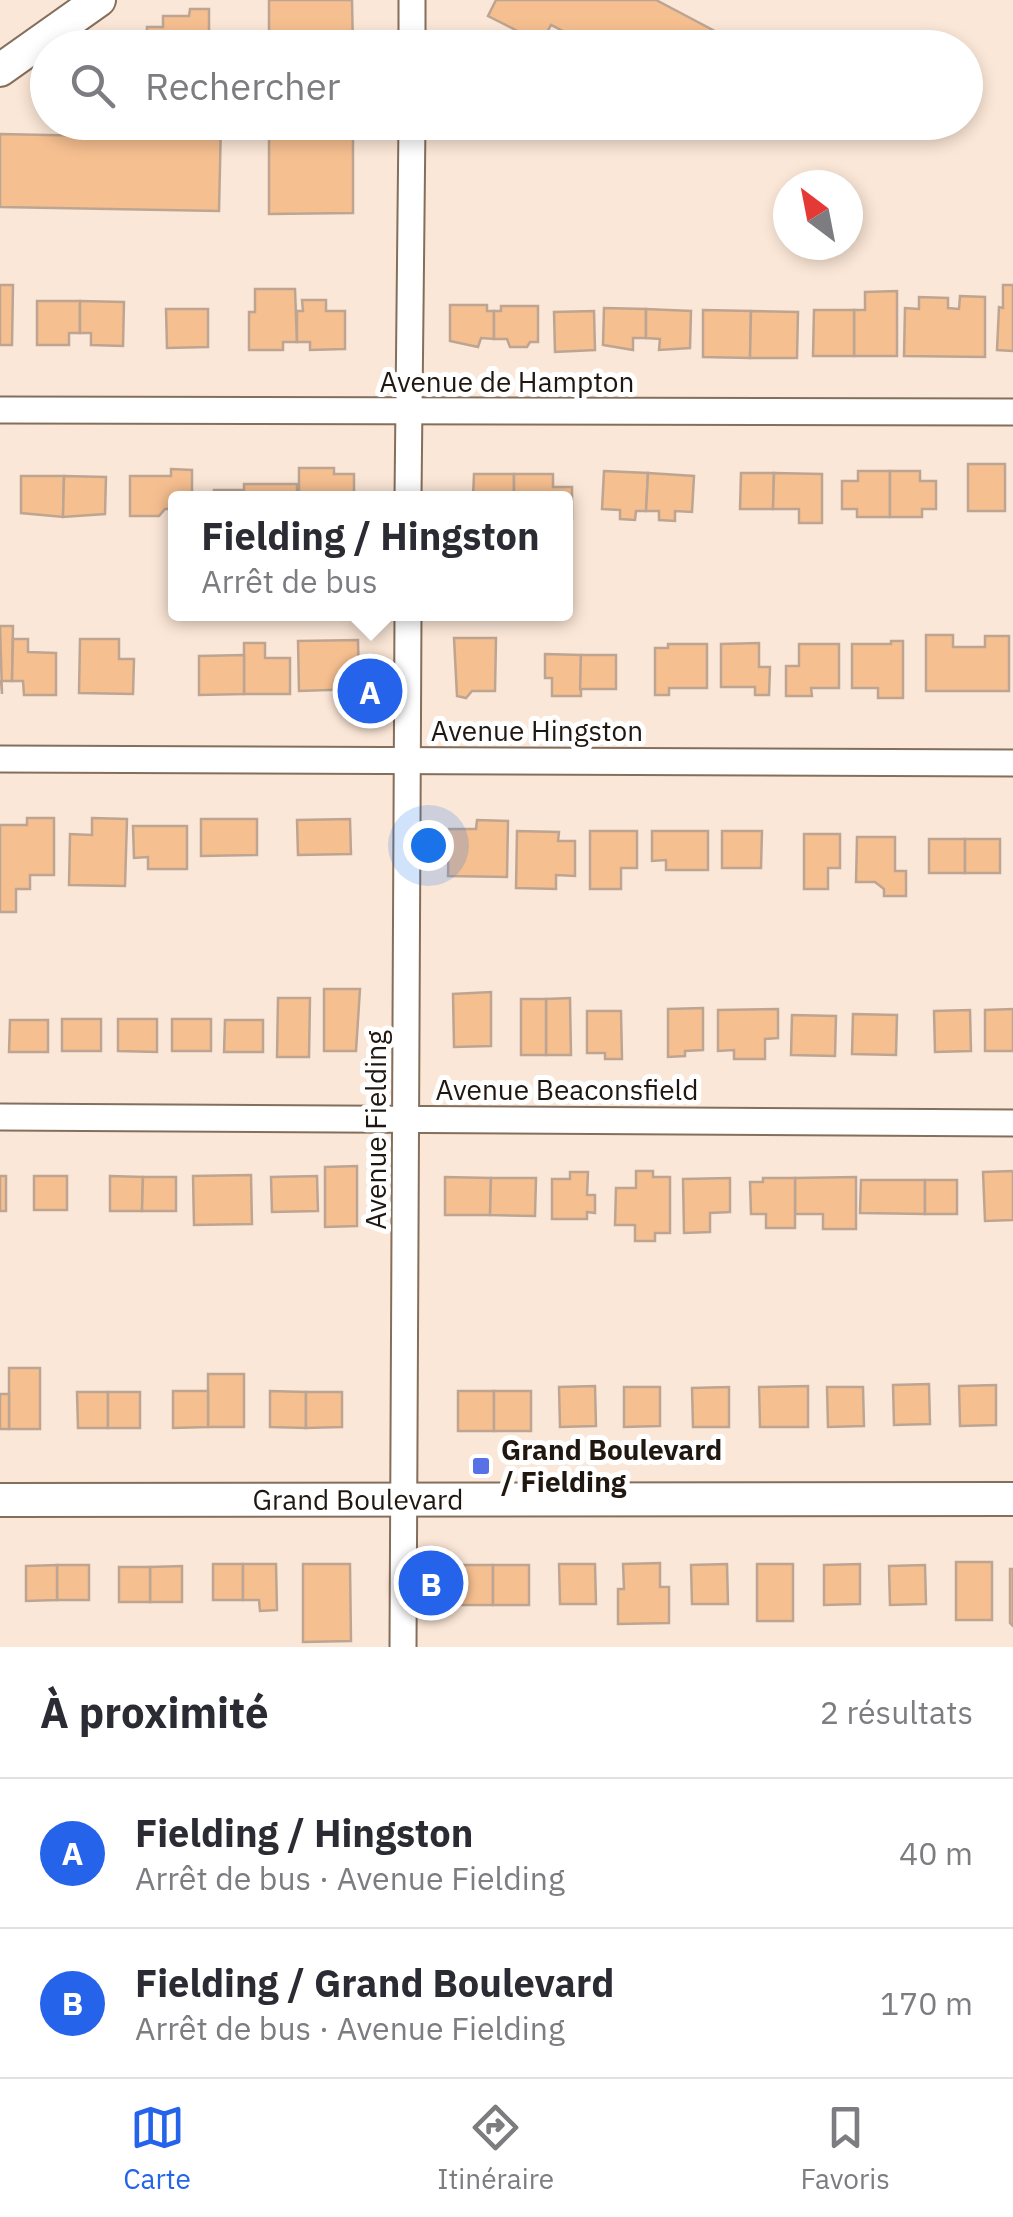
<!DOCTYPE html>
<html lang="fr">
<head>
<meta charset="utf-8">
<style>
  :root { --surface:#fff; --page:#f2f2f3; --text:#2b2b33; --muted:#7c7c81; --line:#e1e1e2; --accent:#2563eb }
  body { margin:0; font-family:"IBM Plex Sans",sans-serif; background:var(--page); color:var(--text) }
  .compass { position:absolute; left:773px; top:170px; width:90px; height:90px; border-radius:50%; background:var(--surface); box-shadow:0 5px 15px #0003; rotate:328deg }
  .you { position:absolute; left:428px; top:845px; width:35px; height:35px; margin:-25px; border:8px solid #fff; border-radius:50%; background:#1a73e8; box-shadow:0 0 0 15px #1a73e833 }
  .badge { display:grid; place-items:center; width:65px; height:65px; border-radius:50%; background:var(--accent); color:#fff; font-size:32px; font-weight:700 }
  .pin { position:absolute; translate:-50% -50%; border:5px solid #fff; box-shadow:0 2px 10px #0006 }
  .popup { position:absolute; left:168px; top:491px; width:405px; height:130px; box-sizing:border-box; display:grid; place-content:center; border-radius:10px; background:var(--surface); filter:drop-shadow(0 2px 8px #0005); font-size:32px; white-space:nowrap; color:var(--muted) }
  .popup b { font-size:38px; color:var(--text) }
  .popup::after { content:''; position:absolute; left:50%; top:100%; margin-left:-20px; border:20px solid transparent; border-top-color:var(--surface) }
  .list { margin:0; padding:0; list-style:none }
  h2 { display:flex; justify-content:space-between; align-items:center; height:130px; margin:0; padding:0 40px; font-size:42px }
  h2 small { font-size:32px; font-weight:400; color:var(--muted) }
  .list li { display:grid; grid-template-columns:65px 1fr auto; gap:30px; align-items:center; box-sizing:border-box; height:150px; padding:0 40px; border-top:2px solid var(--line) }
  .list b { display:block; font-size:38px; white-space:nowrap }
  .list p { margin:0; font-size:32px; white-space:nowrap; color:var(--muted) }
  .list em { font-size:32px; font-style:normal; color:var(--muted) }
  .icon { flex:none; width:55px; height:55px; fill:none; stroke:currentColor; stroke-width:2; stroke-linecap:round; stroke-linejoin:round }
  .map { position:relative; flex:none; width:1013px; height:1647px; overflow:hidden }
  .search { position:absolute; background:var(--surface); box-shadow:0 5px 15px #0003; left:30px; right:30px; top:30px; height:110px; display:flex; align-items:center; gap:25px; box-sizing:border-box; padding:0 35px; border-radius:55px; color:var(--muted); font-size:38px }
  .sheet { height:430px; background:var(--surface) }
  nav { display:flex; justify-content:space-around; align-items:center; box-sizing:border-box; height:140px; border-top:2px solid var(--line); background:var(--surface); font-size:28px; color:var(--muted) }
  nav a { display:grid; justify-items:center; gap:5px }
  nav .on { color:var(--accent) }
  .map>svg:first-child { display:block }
  .building { fill:#f6bf90; stroke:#bda592; stroke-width:2.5 }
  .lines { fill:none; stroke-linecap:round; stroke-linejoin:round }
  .street-casing { stroke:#846e5c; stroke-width:29 }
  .secondary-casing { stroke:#846e5c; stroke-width:36 }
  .street { stroke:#fff; stroke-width:25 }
  .secondary { stroke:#fff; stroke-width:32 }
  .poi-dot { fill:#5971e7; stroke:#fff; stroke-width:4 }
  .labels { text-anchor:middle; stroke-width:10; stroke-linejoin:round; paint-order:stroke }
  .street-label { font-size:28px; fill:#201710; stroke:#fff }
  .poi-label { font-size:28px; font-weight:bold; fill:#201710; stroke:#fff; text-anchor:start }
</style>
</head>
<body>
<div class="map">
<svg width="1013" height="1647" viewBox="0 0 1013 1647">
  <rect width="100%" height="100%" fill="#fbe7d7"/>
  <g class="building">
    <path d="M 269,0 L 352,0 L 353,48 L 269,48 Z"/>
    <path d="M 496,0 L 656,0 L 728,38 L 723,48 L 596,48 L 551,25 L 541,43 L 488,16 Z"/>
    <path d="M 190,9 L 209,9 L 209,45 L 223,48 L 146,48 L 147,27 L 163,27 L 163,16 L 189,16 Z"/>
    <path d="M 145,122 L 221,122 L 219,211 L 0,207 L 0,134 L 145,137 Z"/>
    <path d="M 269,122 L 353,122 L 353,213 L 269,214 Z"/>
    <path d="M 0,285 L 13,285 L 12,345 L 0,345 Z"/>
    <path d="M 1003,285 L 1013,285 L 1013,351 L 997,350 L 999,307 L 1003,308 Z"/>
    <path d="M 255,289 L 295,289 L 297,342 L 283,342 L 283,350 L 249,350 L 249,312 L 255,312 Z"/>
    <path d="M 897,291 L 897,356 L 854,356 L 854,310 L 865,310 L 865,292 Z"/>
    <path d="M 960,296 L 985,297 L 985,357 L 904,356 L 905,308 L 919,309 L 919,297 L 948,298 L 948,308 L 959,309 Z"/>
    <path d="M 302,300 L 326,300 L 326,311 L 345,311 L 345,349 L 310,350 L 310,342 L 297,342 L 297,311 L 303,311 Z"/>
    <path d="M 37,301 L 80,301 L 80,333 L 69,333 L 69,345 L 37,345 Z"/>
    <path d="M 80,301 L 124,302 L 123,346 L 91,345 L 91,333 L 80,333 Z"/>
    <path d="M 450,305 L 487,305 L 487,311 L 494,311 L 494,339 L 481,338 L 478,347 L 450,341 Z"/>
    <path d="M 501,306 L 538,306 L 538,342 L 530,342 L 527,347 L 510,347 L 507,339 L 494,339 L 494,311 L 501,311 Z"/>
    <path d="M 604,308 L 646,309 L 646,338 L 633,338 L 633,350 L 603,345 Z"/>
    <path d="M 166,309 L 208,309 L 208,347 L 167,348 Z"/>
    <path d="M 646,309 L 691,311 L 690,348 L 659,350 L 660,339 L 646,338 Z"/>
    <path d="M 703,310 L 751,311 L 750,358 L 703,357 Z"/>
    <path d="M 814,310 L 854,310 L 854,356 L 813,356 Z"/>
    <path d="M 594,311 L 595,350 L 555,352 L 554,312 Z"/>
    <path d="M 751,311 L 798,312 L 797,358 L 750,358 Z"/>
    <rect x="968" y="464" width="37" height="47"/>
    <path d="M 299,468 L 334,468 L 334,474 L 354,474 L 354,498 L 299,498 Z"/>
    <path d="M 171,469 L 192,470 L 192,498 L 175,498 L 175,509 L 165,509 L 159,516 L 130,516 L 130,476 L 171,476 Z"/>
    <path d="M 604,471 L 648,473 L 646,511 L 636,511 L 635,520 L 620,519 L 620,510 L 602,509 Z"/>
    <path d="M 858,471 L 890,471 L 890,517 L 857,517 L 857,509 L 842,509 L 842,481 L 858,481 Z"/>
    <path d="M 890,471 L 920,471 L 920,481 L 936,481 L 936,509 L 922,509 L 922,517 L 890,517 Z"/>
    <path d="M 648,473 L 694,476 L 692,512 L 675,511 L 675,521 L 659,520 L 659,511 L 646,511 Z"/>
    <path d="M 741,473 L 774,473 L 773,509 L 740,509 Z"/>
    <path d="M 774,473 L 822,474 L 822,523 L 799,523 L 799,509 L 773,509 Z"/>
    <path d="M 474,474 L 514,474 L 514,498 L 473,498 Z"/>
    <path d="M 514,474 L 553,474 L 553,487 L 572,487 L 572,519 L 565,519 L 565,498 L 514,498 Z"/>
    <path d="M 21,476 L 64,476 L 63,517 L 21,513 Z"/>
    <path d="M 64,476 L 106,477 L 105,514 L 63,517 Z"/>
    <path d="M 244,484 L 297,484 L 297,498 L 214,498 L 214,490 L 244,490 Z"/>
    <path d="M 0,626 L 13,626 L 12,681 L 1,681 L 2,694 Z"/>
    <path d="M 926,635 L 953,635 L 953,647 L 985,647 L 985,636 L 1009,636 L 1009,691 L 926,691 Z"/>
    <path d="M 454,638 L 496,638 L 495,691 L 472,691 L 466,698 L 457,696 Z"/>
    <path d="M 13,639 L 28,639 L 28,652 L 56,653 L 56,695 L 24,695 L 23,681 L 12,681 Z"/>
    <path d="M 80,639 L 119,639 L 119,659 L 134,659 L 133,694 L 79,693 Z"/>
    <path d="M 358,640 L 359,689 L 299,691 L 298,641 Z"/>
    <path d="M 891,641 L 903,641 L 903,698 L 878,698 L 878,688 L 852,688 L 852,644 L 891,644 Z"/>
    <path d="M 244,643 L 265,643 L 265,658 L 290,658 L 290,694 L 244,694 Z"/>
    <path d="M 759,643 L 759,667 L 770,667 L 769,695 L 755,695 L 755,687 L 721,687 L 721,644 Z"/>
    <path d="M 668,644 L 707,644 L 707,688 L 669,688 L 669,695 L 655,695 L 655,648 L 668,648 Z"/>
    <path d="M 799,644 L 839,644 L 839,688 L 811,688 L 812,696 L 786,696 L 786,666 L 799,666 Z"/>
    <path d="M 545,654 L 581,655 L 581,696 L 552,696 L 552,678 L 545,678 Z"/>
    <path d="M 244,655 L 244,694 L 199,695 L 199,656 Z"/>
    <path d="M 581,655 L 616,655 L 616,689 L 580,689 Z"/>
    <path d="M 27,818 L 54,818 L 54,875 L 30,875 L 30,889 L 16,889 L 16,912 L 0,912 L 0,825 L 27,825 Z"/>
    <path d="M 92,818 L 127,819 L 125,886 L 69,885 L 70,834 L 92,835 Z"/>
    <path d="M 201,819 L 257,819 L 257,855 L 201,856 Z"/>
    <path d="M 350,819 L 351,854 L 298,855 L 297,820 Z"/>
    <path d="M 477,820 L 508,821 L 507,877 L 448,876 L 449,829 L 476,829 Z"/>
    <path d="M 133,826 L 187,826 L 187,869 L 148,869 L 148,857 L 134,858 Z"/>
    <path d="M 517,831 L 559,832 L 558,841 L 575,841 L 575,876 L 556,875 L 556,889 L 516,888 Z"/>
    <path d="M 590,831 L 637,831 L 637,868 L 621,868 L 621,889 L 590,889 Z"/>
    <path d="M 652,831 L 708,831 L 708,870 L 666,870 L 666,860 L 652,861 Z"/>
    <path d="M 722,831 L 762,831 L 761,868 L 722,868 Z"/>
    <path d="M 804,834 L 840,834 L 840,868 L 828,868 L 828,889 L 804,889 Z"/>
    <path d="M 857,837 L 895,837 L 895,871 L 906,871 L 906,896 L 884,896 L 884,889 L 875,882 L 856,882 Z"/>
    <rect x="929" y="839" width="36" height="34"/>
    <rect x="965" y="839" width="35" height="34"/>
    <path d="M 324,989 L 360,989 L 356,1051 L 324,1051 Z"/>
    <path d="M 491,992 L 491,1046 L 454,1047 L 453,994 Z"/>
    <path d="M 278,998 L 310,998 L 309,1057 L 277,1057 Z"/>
    <path d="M 570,998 L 571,1055 L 546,1055 L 546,999 Z"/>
    <rect x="521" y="999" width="25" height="56"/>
    <path d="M 703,1008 L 703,1050 L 685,1051 L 685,1056 L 668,1057 L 668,1009 Z"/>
    <path d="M 778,1009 L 778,1038 L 765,1039 L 765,1059 L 734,1059 L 734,1050 L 718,1051 L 718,1010 Z"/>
    <path d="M 1013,1009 L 1013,1051 L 985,1051 L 985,1010 Z"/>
    <path d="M 970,1010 L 971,1051 L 935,1052 L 934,1011 Z"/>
    <path d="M 587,1011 L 621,1011 L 622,1059 L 605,1059 L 605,1053 L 587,1053 Z"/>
    <path d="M 853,1014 L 897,1015 L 896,1055 L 852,1054 Z"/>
    <path d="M 792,1015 L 836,1016 L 835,1056 L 791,1055 Z"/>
    <rect x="62" y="1019" width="39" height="32"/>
    <path d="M 118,1019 L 157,1019 L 157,1052 L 118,1051 Z"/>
    <rect x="172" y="1019" width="39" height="32"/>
    <path d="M 10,1020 L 48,1020 L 48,1052 L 9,1052 Z"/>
    <path d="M 225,1020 L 263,1020 L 263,1052 L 224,1052 Z"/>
    <path d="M 357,1166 L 357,1226 L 325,1227 L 325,1167 Z"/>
    <path d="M 636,1171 L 653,1171 L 653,1177 L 670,1177 L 670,1233 L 655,1233 L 655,1241 L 635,1241 L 635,1225 L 615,1225 L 616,1188 L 636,1188 Z"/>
    <path d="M 1013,1171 L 1013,1220 L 985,1221 L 983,1172 Z"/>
    <path d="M 570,1172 L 588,1172 L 587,1195 L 595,1195 L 595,1213 L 587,1212 L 587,1219 L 552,1219 L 552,1179 L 570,1179 Z"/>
    <path d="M 251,1175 L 252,1224 L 194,1225 L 193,1176 Z"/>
    <rect x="0" y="1176" width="6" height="35"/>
    <rect x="34" y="1176" width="33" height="34"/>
    <path d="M 110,1176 L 143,1177 L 142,1211 L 110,1211 Z"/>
    <path d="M 317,1176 L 318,1211 L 272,1212 L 271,1177 Z"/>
    <path d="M 143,1177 L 176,1177 L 176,1211 L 142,1211 Z"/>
    <path d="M 445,1177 L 491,1178 L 490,1215 L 445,1215 Z"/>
    <path d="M 856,1177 L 856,1229 L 823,1229 L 823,1214 L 795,1214 L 795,1178 Z"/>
    <path d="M 491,1178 L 536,1178 L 535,1216 L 490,1215 Z"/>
    <path d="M 730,1178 L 730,1212 L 710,1213 L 710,1232 L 684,1233 L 683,1179 Z"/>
    <path d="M 763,1178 L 795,1178 L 795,1228 L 766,1228 L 766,1214 L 751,1214 L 750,1182 L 763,1182 Z"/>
    <path d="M 861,1180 L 925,1180 L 925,1214 L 860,1213 Z"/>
    <rect x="925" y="1180" width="32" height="34"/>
    <rect x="9" y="1368" width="31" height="61"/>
    <rect x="208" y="1374" width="36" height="53"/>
    <path d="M 929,1384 L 930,1424 L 894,1425 L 893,1385 Z"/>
    <path d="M 996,1385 L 996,1425 L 960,1426 L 959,1386 Z"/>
    <path d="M 595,1386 L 596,1426 L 560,1427 L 559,1387 Z"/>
    <path d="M 808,1386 L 808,1427 L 760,1427 L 759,1387 Z"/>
    <path d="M 624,1387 L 660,1387 L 660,1426 L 624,1427 Z"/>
    <path d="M 729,1387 L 729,1427 L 693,1427 L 692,1388 Z"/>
    <path d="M 827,1387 L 863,1387 L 864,1426 L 828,1427 Z"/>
    <path d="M 173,1391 L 208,1391 L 208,1427 L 173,1428 Z"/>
    <path d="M 270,1391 L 306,1392 L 306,1428 L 270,1427 Z"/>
    <rect x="458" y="1391" width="36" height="40"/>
    <rect x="494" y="1391" width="37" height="40"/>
    <path d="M 77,1392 L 108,1392 L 108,1428 L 78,1428 Z"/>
    <rect x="108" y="1392" width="32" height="36"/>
    <path d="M 306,1392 L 342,1392 L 342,1427 L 306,1428 Z"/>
    <rect x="0" y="1394" width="9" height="35"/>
    <rect x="956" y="1562" width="36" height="58"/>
    <path d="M 660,1563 L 660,1587 L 669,1587 L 669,1623 L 618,1624 L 618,1589 L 624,1589 L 623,1564 Z"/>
    <rect x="213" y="1564" width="30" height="36"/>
    <path d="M 243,1564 L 276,1564 L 277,1610 L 260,1611 L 259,1600 L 243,1600 Z"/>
    <path d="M 303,1564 L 350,1564 L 351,1641 L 303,1642 Z"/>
    <path d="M 559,1564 L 595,1564 L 596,1604 L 560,1604 Z"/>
    <path d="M 727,1564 L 728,1604 L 692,1604 L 691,1565 Z"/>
    <rect x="757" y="1564" width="36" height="57"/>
    <path d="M 860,1564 L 860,1604 L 824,1605 L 824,1565 Z"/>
    <rect x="57" y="1565" width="32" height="35"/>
    <path d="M 57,1565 L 57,1600 L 26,1601 L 26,1566 Z"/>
    <rect x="456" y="1565" width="37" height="40"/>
    <rect x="493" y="1565" width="36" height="40"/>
    <path d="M 925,1565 L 926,1604 L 890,1605 L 889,1566 Z"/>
    <path d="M 182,1566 L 182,1602 L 150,1602 L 150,1567 Z"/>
    <rect x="119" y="1567" width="31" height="35"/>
    <path d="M 1010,1569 L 1013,1569 L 1013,1626 L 1010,1623 Z"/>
  </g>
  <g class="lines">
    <defs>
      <g id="street">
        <path d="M 412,48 L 412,0"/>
        <path d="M 0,410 L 1013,412"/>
        <path d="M 408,498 L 412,122"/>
        <path d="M 0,759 L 1013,763"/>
        <path d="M 0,1117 L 1013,1123"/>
        <path d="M 403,1647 L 408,614"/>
      </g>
      <g id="secondary">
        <path d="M 0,70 L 99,0"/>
        <path id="s1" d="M 0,1500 L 1013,1499"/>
      </g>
    </defs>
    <use href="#street" class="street-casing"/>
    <use href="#secondary" class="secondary-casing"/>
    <use href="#street" class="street"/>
    <use href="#secondary" class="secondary"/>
  </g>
  <rect class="poi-dot" x="471" y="1456" width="20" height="20" rx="5"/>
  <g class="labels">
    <g class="street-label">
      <text x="507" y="392">Avenue de Hampton</text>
      <text x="537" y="741">Avenue Hingston</text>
      <text x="567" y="1100">Avenue Beaconsfield</text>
      <text transform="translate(376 1130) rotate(-90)" y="10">Avenue Fielding</text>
      <text dy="10" stroke="none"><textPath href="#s1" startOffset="358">Grand Boulevard</textPath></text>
    </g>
    <g class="poi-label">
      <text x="501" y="1460">Grand Boulevard<tspan x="501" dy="32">/ Fielding</tspan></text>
    </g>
  </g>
</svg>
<svg class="compass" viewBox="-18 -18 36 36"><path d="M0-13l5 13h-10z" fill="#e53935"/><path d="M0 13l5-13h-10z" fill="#7c7c81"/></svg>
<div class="you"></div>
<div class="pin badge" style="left:370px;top:691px">A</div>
<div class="popup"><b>Fielding / Hingston</b>Arrêt de bus</div>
<div class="pin badge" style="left:431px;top:1583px">B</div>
<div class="search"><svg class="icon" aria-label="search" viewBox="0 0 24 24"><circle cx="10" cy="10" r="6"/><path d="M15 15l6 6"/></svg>Rechercher</div>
</div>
<section class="sheet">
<h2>À proximité<small>2 résultats</small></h2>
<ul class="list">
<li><span class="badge">A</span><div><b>Fielding / Hingston</b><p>Arrêt de bus · Avenue Fielding</p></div><em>40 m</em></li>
<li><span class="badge">B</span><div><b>Fielding / Grand Boulevard</b><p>Arrêt de bus · Avenue Fielding</p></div><em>170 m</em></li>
</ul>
</section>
<nav>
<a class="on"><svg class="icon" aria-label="map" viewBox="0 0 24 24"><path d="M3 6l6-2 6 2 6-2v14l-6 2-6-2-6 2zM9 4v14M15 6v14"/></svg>Carte</a>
<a><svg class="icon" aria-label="directions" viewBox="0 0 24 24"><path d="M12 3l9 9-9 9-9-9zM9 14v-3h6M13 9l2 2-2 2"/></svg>Itinéraire</a>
<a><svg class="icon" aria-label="saved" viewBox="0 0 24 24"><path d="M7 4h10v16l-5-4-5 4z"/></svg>Favoris</a>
</nav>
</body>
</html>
